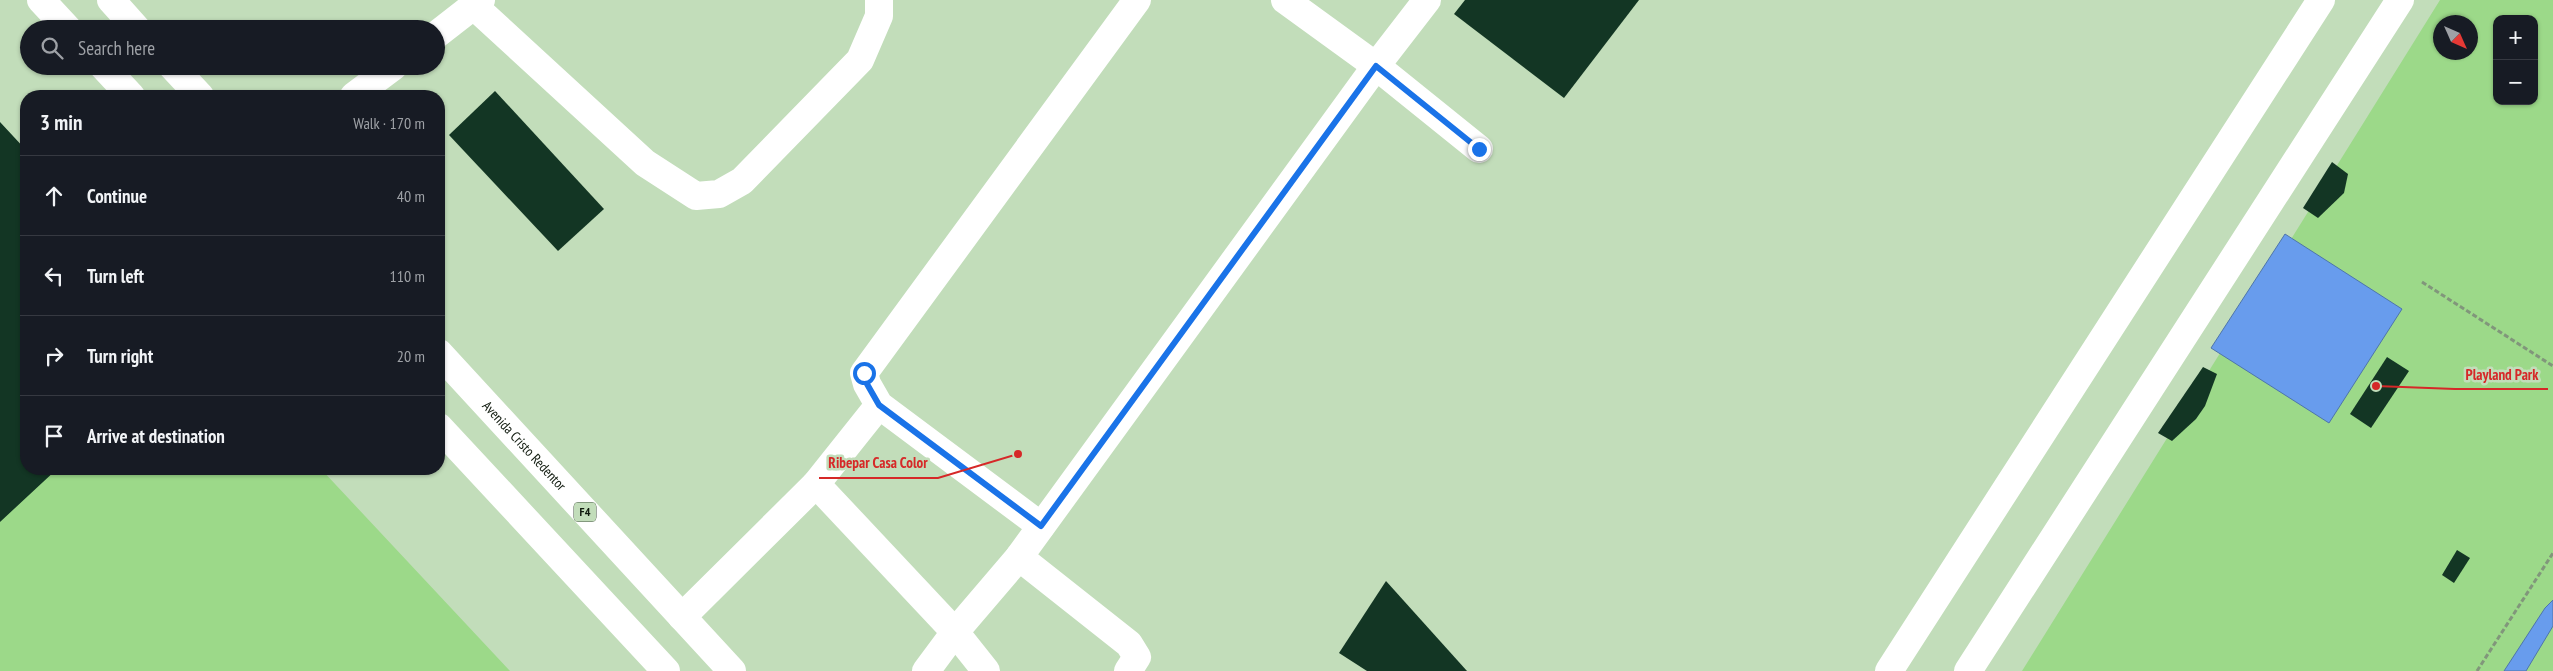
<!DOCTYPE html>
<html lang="en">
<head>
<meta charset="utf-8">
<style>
  :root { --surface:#171b24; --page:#20242c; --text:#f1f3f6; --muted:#9ea1a6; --line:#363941 }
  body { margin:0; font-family:"PT Sans Narrow",sans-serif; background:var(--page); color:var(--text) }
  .controls { position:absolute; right:15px; top:15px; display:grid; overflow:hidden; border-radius:10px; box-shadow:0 1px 4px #0004 }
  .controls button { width:45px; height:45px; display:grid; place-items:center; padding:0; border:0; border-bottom:1px solid var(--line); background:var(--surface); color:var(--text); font:25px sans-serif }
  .compass { position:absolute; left:2433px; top:15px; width:45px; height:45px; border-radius:50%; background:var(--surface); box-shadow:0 1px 4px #0004; rotate:135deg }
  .stop { position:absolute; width:15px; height:15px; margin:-11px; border:4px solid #1a73e8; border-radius:50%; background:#fff }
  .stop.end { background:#1a73e8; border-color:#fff; box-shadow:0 1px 5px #0008 }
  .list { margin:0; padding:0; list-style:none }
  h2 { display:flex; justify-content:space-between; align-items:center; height:65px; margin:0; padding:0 20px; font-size:21px }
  h2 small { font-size:16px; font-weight:400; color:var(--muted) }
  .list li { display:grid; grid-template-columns:32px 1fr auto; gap:15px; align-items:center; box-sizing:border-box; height:80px; padding:0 20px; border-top:1px solid var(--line) }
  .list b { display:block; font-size:19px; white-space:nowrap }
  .list em { font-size:16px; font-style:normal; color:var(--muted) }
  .icon { flex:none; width:28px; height:28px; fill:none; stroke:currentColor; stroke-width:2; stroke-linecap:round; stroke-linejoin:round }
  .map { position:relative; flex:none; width:2553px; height:671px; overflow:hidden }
  .search { position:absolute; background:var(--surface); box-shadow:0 1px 4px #0004; left:20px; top:20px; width:425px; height:55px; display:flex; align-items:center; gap:12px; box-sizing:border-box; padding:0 18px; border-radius:28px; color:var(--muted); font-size:19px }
  .panel { position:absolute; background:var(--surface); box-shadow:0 1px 4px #0004; left:20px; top:90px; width:425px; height:385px; border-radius:20px }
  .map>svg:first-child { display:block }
  .green { fill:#9cd989; fill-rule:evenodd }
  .water { fill:#689ced; stroke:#4e75aa }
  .building { fill:#133624 }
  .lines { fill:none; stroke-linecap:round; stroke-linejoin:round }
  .path { stroke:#81967b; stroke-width:3; stroke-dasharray:5 2.5; stroke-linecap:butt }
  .minor { stroke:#fff; stroke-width:28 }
  .highway { stroke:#fff; stroke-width:28 }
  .route { stroke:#1a73e8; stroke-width:6 }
  .labels { text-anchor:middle; stroke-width:5; stroke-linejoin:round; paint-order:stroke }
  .shield { fill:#c2ddba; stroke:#455442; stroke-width:1 }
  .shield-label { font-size:12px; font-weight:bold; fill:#101a0e }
  .street-label { font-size:14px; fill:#101a0e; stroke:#c2ddba }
  .leader { fill:none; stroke:#d62828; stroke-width:2 }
  .callout-dot { fill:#d62828; stroke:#c2ddba; stroke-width:2 }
  .callout-label { font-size:15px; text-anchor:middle; font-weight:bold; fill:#d62828; stroke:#c2ddba; stroke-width:5; stroke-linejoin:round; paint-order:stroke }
</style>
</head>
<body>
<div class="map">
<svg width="2553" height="671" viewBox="0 0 2553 671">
  <rect width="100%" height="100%" fill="#c2ddba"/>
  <g class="green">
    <path d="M 2440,0 L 2553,0 L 2553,671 L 2022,671 ZM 2497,19 L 2534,19 L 2534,101 L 2497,101 ZM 2440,22 L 2470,22 L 2470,52 L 2440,52 Z"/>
    <path d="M 0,129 L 26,157 L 26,469 L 321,469 L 510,671 L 0,671 Z"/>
  </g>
  <g class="water">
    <path d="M 2285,234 L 2402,309 L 2329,423 L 2211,348 Z"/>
    <path d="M 2553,600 L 2553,626 L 2526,671 L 2504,671 L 2545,608 Z"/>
  </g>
  <g class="building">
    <path d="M 1465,0 L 1639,0 L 1564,98 L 1454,14 Z"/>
    <path d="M 495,91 L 604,209 L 558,251 L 449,135 Z"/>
    <path d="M 0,122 L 26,150 L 26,469 L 57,469 L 0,522 Z"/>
    <path d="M 2332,162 L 2348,174 L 2344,193 L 2318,218 L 2303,208 Z"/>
    <path d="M 2387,357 L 2409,371 L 2371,428 L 2350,414 Z"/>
    <path d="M 2203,367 L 2217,374 L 2205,406 L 2196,419 L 2172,441 L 2158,433 Z"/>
    <path d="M 2457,550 L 2470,558 L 2454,583 L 2442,575 Z"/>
    <path d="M 1386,581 L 1467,671 L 1367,671 L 1339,653 Z"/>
  </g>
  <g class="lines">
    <g class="path">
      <path d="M 2422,282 L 2553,366"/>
      <path d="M 2477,671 L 2553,553"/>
    </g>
    <g class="minor">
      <path d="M 1285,0 L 1376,66 L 1427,0"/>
      <path d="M 475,7 L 645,163 L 696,196 L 719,194 L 742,181 L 860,60 L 879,16 L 879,0"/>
      <path d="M 436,35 L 481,0"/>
      <path d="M 354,96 L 394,66"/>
      <path d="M 816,484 L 955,632 L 986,671"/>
      <path d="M 1041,526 L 879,405 L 867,384 L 864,373 L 1137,0"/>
      <path d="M 1019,557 L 1129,644 L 1137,657 L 1128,671"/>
      <path d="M 682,617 L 816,484 L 879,405"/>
      <path d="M 926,671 L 955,632 L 1019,557 L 1376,66 L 1479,149"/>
      <path d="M 1889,671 L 2321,0"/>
      <path d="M 1968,671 L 2400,0"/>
    </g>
    <g class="highway">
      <path d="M 41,0 L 68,29"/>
      <path d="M 111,0 L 137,29"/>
      <path d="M 103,66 L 131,96"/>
      <path d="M 172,66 L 200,96"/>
      <path id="s1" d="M 439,353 L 732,671"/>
      <path d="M 439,427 L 666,671"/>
    </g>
  </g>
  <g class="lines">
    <path class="route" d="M 864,373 L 867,384 L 879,405 L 1041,526 L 1376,66 L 1479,149"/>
  </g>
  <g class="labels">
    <rect class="shield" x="574" y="502.5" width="22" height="19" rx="4"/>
    <g class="shield-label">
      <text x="585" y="516">F4</text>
    </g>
    <g class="street-label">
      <text dy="5" stroke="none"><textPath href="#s1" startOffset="126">Avenida Cristo Redentor</textPath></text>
    </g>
  </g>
  <path class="leader" d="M2376 386L2455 389H2548M1018 454L938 478H819"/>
  <g class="callout-dot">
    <circle cx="2376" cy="386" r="5"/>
    <circle cx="1018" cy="454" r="5"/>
  </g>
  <g class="callout-label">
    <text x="2502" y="380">Playland Park</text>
    <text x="878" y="468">Ribepar Casa Color</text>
  </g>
</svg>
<div class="controls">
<button>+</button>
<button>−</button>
</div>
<svg class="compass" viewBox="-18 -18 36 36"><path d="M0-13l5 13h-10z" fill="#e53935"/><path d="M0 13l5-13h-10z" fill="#9ea1a6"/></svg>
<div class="stop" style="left:864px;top:373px"></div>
<div class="stop end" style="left:1479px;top:149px"></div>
<div class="search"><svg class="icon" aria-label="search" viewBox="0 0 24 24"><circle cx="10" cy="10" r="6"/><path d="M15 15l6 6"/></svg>Search here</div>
<section class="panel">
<h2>3 min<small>Walk · 170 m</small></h2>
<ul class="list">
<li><svg class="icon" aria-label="ahead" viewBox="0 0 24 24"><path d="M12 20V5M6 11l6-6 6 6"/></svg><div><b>Continue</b></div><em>40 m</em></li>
<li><svg class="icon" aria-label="left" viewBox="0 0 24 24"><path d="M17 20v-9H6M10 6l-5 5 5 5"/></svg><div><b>Turn left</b></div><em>110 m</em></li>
<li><svg class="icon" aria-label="right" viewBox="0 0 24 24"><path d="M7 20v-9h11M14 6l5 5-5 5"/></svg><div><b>Turn right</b></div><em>20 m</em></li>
<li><svg class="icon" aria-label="arrive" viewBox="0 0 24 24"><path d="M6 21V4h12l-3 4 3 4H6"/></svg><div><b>Arrive at destination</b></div></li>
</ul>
</section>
</div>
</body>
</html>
